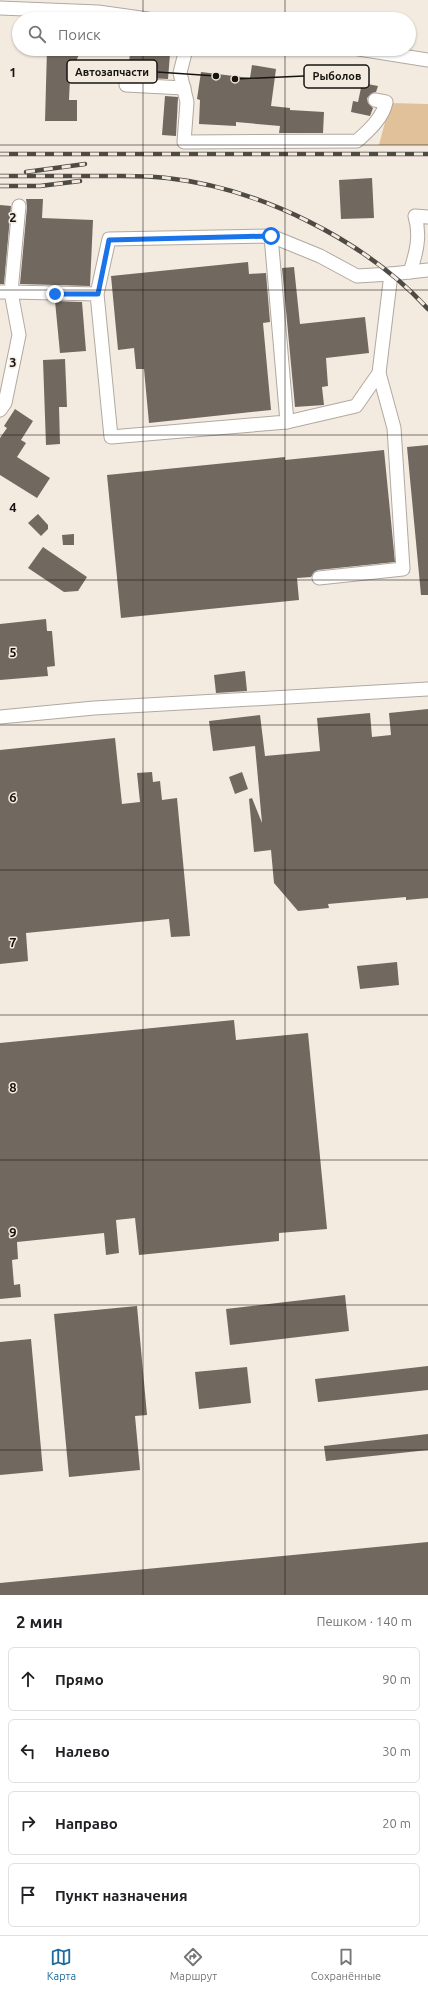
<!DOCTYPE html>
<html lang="ru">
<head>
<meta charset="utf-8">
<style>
  :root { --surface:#fff; --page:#f2f2f2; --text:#202124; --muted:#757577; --line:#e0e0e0; --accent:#1d6b9e }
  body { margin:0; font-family:Ubuntu,sans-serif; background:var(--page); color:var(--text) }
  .stop { position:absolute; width:12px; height:12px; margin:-9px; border:3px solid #1a73e8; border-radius:50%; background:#fff }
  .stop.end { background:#1a73e8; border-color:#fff; box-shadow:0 1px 4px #0008 }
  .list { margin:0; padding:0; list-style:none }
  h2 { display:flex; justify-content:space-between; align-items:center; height:52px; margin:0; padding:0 16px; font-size:17px }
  h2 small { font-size:13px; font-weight:400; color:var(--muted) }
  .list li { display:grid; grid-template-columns:26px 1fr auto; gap:12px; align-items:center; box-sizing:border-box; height:64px; margin:0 8px 8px; padding:0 8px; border:1px solid var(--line); border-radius:6px }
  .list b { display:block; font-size:15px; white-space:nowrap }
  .list em { font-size:13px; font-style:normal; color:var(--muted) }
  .icon { flex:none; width:22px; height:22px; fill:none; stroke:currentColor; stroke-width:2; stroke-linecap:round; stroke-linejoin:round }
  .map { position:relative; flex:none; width:428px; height:1595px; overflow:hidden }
  .search { position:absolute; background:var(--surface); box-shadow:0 1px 3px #0004; left:12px; right:12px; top:12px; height:44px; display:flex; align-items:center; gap:10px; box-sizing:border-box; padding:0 14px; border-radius:22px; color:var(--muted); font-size:15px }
  .sheet { height:340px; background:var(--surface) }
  nav { display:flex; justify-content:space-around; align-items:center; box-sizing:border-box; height:56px; border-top:1px solid var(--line); background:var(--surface); font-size:11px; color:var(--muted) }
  nav a { display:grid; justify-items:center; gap:2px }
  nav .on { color:var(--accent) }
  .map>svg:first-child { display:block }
  .green { fill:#e1c199 }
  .building { fill:#716960 }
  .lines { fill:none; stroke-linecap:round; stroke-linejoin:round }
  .minor-casing { stroke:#b1a99f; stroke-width:15 }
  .minor { stroke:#fff; stroke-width:13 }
  .rail-casing { stroke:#4e4a44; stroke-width:4.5 }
  .rail { stroke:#f3eae0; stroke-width:3; stroke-dasharray:9; stroke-linecap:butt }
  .route { stroke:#1a73e8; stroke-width:5 }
  .grid { fill:none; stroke:#171410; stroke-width:1; stroke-opacity:0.55 }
  .grid-label { font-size:13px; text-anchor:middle; font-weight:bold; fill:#171410; stroke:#f3eae0; stroke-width:3; stroke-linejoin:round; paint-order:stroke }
  .leader { fill:none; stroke:#171410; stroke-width:1.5 }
  .callout-dot { fill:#171410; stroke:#f3eae0; stroke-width:1.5 }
  .callout { fill:#f3eae0; stroke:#171410; stroke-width:1.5 }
  .callout-label { font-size:11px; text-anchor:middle; font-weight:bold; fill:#171410 }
</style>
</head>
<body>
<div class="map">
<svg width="428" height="1595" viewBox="0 0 428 1595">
  <rect width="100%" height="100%" fill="#f3eae0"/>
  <path class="green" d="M 390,103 L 428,104 L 428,145 L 379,145 Z"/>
  <g class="building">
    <path d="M 47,49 L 81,49 L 70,77 L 69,100 L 77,100 L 77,121 L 45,121 Z"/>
    <path d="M 130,52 L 170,54 L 168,79 L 128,77 Z"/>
    <path d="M 252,65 L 276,69 L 271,106 L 290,108 L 290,110 L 324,112 L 323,133 L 279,133 L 280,126 L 236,122 L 236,126 L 199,124 L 200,100 L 197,99 L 201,72 L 250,78 Z"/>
    <path d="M 362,83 L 378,86 L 376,92 L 372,93 L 367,98 L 368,103 L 373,108 L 370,116 L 351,112 L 353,101 L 358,102 Z"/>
    <path d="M 165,96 L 178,97 L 176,136 L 162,135 Z"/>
    <path d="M 372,178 L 374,218 L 341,219 L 339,180 Z"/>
    <path d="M 26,199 L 43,199 L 42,218 L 93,220 L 90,286 L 20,284 L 27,207 Z"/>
    <path d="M 0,205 L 11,206 L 4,284 L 0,284 Z"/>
    <path d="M 248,262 L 249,274 L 266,273 L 270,322 L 263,323 L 271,410 L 149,423 L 144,369 L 136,369 L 134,348 L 118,350 L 111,276 Z"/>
    <path d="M 294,267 L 300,324 L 365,317 L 369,353 L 326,358 L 328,386 L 322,387 L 324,405 L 295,407 L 282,268 Z"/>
    <path d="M 55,301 L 82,302 L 86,351 L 60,353 Z"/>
    <path d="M 65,359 L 67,407 L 59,407 L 60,444 L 46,445 L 43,360 Z"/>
    <path d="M 15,409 L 33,421 L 21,440 L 26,443 L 17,457 L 50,478 L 37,498 L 0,475 L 0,438 L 7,428 L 4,426 Z"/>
    <path d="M 428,445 L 428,595 L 421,595 L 407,447 Z"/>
    <path d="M 384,450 L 395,562 L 318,570 L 314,572 L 311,577 L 297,578 L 299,600 L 121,618 L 107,475 L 285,457 L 285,460 Z"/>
    <path d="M 38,514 L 48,525 L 48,529 L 41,536 L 28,523 Z"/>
    <path d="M 74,534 L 74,545 L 63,545 L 62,535 Z"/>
    <path d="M 43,547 L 87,577 L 78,591 L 64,592 L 28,568 Z"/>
    <path d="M 46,619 L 47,631 L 52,631 L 55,666 L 47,667 L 48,676 L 0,680 L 0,624 Z"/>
    <path d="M 245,671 L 247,691 L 216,693 L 214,675 Z"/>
    <path d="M 428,709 L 428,898 L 406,900 L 406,897 L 328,904 L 329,908 L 298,911 L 274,883 L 271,850 L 254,852 L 249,799 L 252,798 L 262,823 L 255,746 L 213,751 L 209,721 L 260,715 L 265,756 L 320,751 L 317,718 L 370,713 L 372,737 L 391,735 L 389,713 Z"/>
    <path d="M 115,738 L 122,804 L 140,802 L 137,773 L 152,772 L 153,782 L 160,781 L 162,800 L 177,798 L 190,936 L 171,937 L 169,919 L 26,933 L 28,961 L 0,964 L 0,750 Z"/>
    <path d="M 242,772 L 248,789 L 235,794 L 229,777 Z"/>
    <path d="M 397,962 L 399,985 L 360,989 L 357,966 Z"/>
    <path d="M 234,1020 L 236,1040 L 308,1033 L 327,1229 L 279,1233 L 279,1241 L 139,1255 L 135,1218 L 116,1220 L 119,1253 L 106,1255 L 104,1233 L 17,1242 L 18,1259 L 12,1260 L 14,1285 L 20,1284 L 21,1297 L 0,1299 L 0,1043 Z"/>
    <path d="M 345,1295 L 349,1331 L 230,1345 L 226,1309 Z"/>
    <path d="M 137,1306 L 147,1415 L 135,1416 L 140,1470 L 69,1477 L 54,1314 Z"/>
    <path d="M 31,1339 L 43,1471 L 0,1475 L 0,1342 Z"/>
    <path d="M 428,1366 L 428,1390 L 318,1402 L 315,1379 Z"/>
    <path d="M 247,1367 L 251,1403 L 199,1409 L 195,1372 Z"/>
    <path d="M 428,1434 L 428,1450 L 326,1461 L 324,1446 Z"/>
    <path d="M 428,1542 L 428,1595 L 0,1595 L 0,1583 Z"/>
  </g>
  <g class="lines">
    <defs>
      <g id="minor">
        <path d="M 0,8 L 98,12 L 148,19"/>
        <path d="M 186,49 L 180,73 L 187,102 L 184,142 L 357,141 C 368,131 383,118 386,102 L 375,100"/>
        <path d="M 359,49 L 428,60"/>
        <path d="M 126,85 L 184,88"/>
        <path d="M 19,206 L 11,292 L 97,294 L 111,437 L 287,422 L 271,236 L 109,239 L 97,294"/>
        <path d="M 271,236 L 320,256 L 357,276 L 391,274"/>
        <path d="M 410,272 C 416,254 421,236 415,216 L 428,217"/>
        <path d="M 0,292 L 11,292 L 19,335 L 5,403 L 0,410"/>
        <path d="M 287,422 L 356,406 L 379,373 L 391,274 L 428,270"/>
        <path d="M 319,578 L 403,569 L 394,428 L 379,373"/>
        <path d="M 0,717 L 94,708 L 428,689"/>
      </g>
    </defs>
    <use href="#minor" class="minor-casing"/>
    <use href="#minor" class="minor"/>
    <defs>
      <g id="rail">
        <path d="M 0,154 L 428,154"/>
        <path d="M 26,172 L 85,164"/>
        <path d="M 0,176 C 33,176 67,176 100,176 C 122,176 145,175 167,178 C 259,188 365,240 428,309"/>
        <path d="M 0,186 L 40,186 L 80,181"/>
      </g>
    </defs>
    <use href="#rail" class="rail-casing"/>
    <use href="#rail" class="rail"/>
  </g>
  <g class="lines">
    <path class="route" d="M 55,294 L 98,294 L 109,240 L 271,236"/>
  </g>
  <path class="grid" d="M 143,0 L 143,19M 285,0 L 285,19M 143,49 L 143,1595M 285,49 L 285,1595M 0,145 L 428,145M 0,290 L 428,290M 0,435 L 428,435M 0,580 L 428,580M 0,725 L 428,725M 0,870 L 428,870M 0,1015 L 428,1015M 0,1160 L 428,1160M 0,1305 L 428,1305M 0,1450 L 428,1450"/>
  <g class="grid-label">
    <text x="13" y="77">1</text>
    <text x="13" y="222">2</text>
    <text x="13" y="367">3</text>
    <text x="13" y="512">4</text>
    <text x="13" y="657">5</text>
    <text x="13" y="802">6</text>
    <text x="13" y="947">7</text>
    <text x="13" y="1092">8</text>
    <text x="13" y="1237">9</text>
  </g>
  <path class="leader" d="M216 76L157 72M235 79L304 76"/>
  <g class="callout-dot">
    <circle cx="216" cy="76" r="4"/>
    <circle cx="235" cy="79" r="4"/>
  </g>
  <g class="callout">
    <rect x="67" y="60" width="90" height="23" rx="4"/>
    <rect x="304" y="65" width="65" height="23" rx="4"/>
  </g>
  <g class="callout-label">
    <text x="112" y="76">Автозапчасти</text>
    <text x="337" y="80">Рыболов</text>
  </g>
</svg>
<div class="stop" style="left:271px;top:236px"></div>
<div class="stop end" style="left:55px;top:294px"></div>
<div class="search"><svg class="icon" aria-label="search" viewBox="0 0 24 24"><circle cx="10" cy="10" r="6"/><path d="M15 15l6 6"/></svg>Поиск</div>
</div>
<section class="sheet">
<h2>2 мин<small>Пешком · 140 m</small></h2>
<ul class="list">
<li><svg class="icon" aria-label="ahead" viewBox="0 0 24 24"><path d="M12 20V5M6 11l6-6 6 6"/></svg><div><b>Прямо</b></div><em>90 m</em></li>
<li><svg class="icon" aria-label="left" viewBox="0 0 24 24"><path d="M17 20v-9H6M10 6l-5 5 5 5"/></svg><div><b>Налево</b></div><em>30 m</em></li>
<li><svg class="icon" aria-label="right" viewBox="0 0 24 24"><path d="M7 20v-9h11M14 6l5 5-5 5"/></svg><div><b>Направо</b></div><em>20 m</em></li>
<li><svg class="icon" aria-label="arrive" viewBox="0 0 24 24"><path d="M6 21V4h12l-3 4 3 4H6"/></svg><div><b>Пункт назначения</b></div></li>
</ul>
</section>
<nav>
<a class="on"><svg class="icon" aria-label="map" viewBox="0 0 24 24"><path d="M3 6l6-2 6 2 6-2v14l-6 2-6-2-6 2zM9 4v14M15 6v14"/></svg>Карта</a>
<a><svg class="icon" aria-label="directions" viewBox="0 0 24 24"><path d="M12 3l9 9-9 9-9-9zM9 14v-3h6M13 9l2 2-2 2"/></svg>Маршрут</a>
<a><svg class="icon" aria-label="saved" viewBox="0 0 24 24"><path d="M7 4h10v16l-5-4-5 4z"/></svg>Сохранённые</a>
</nav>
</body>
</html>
